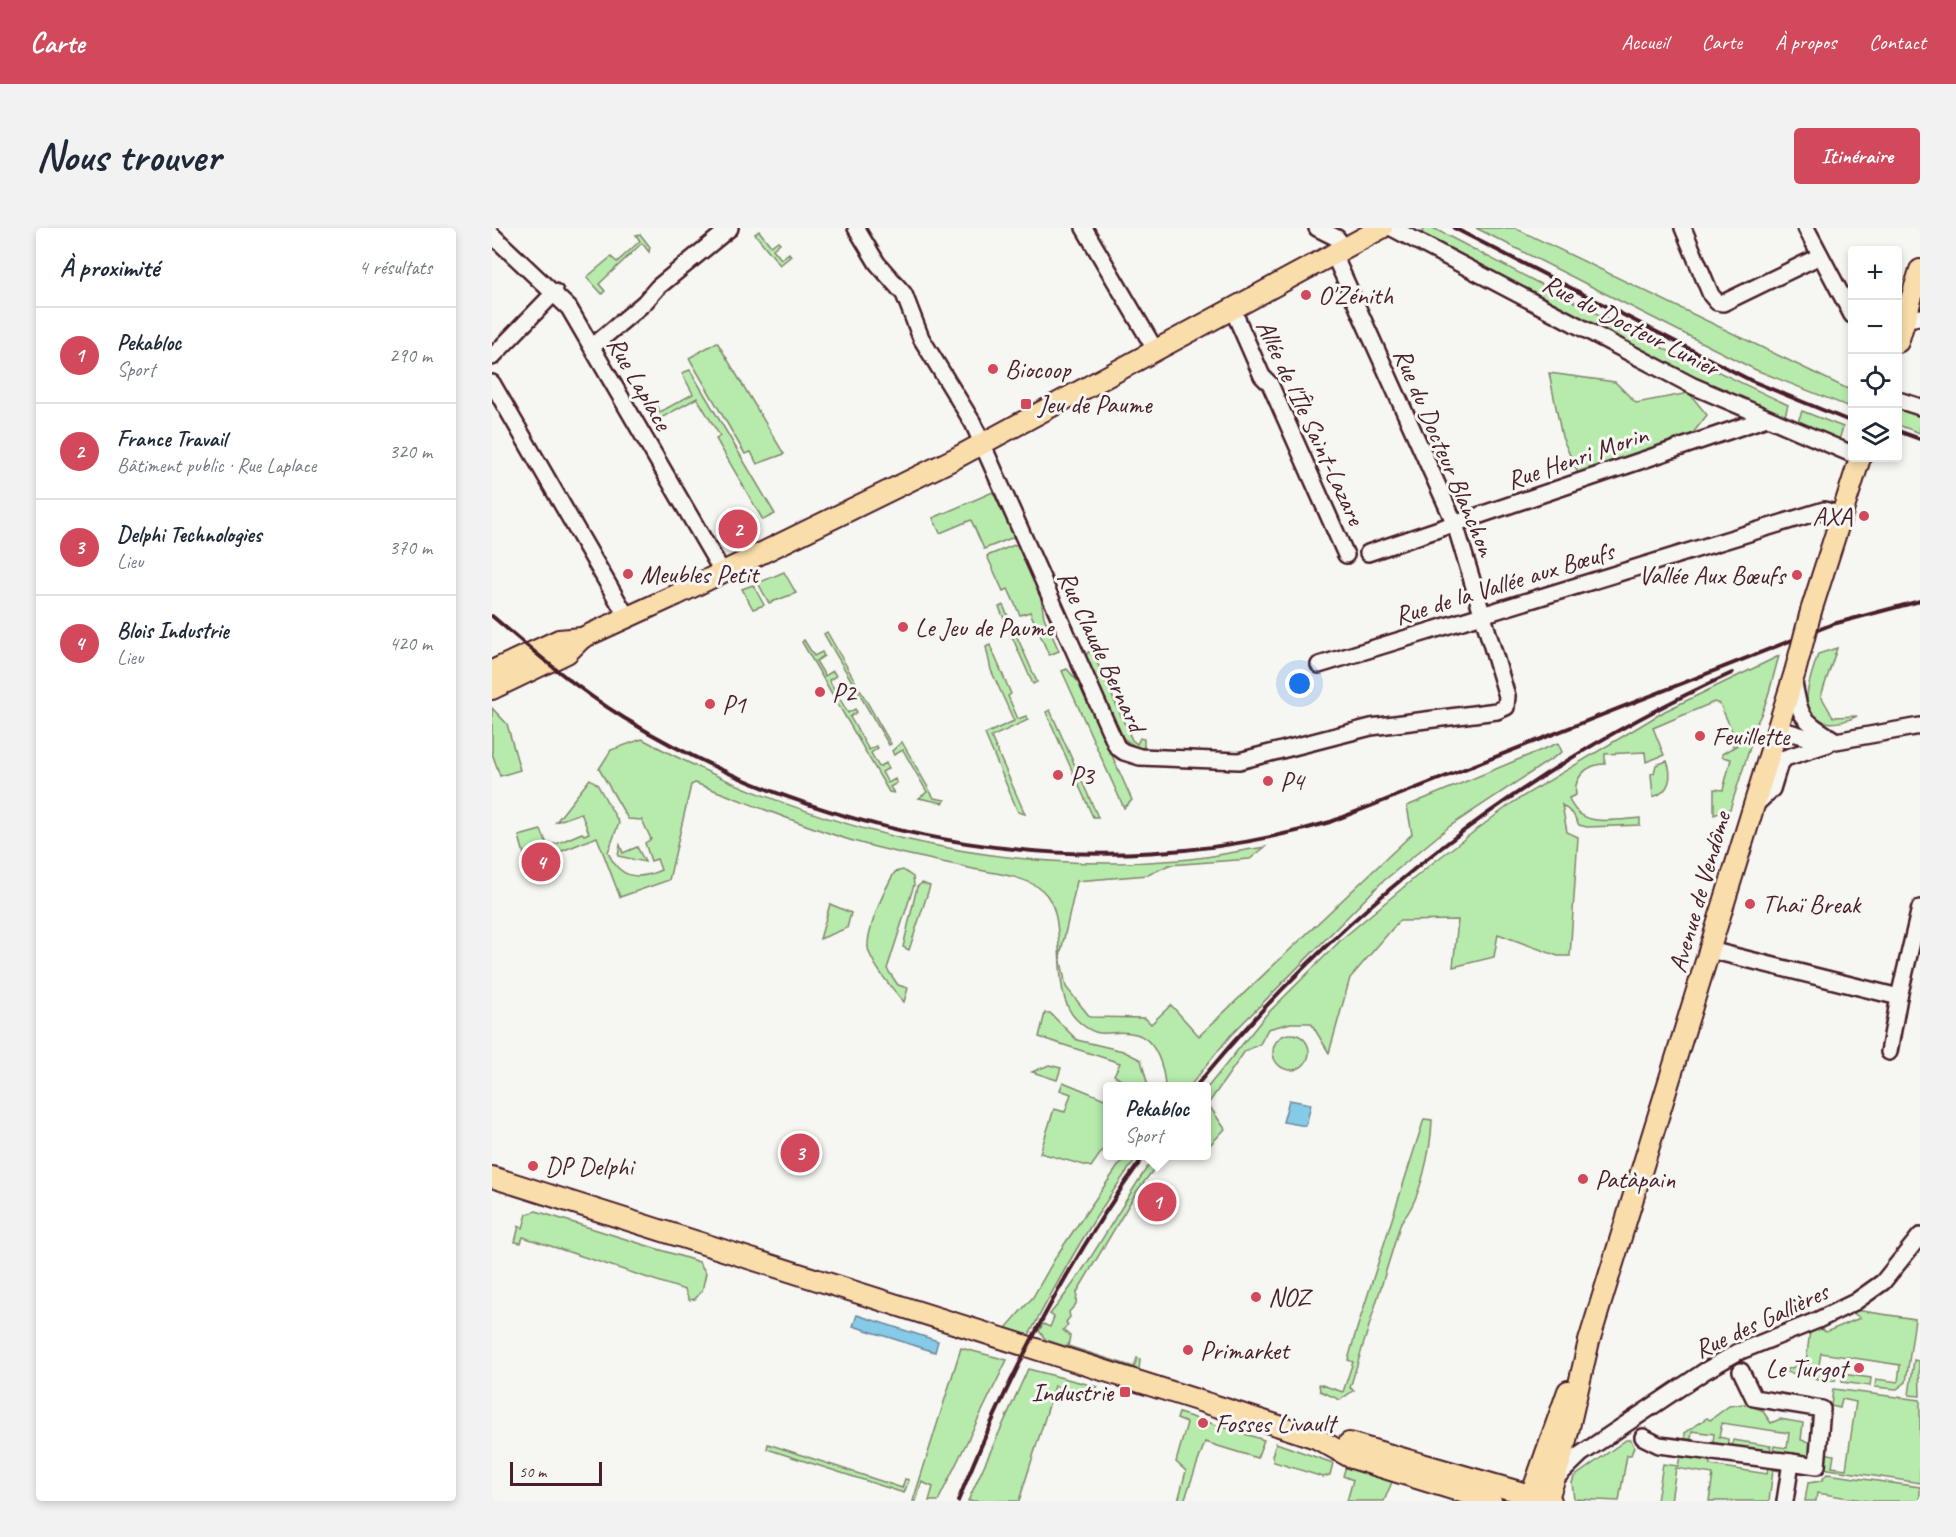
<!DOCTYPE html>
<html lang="fr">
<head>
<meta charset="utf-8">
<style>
  :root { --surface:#fff; --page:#f2f2f3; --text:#1f2937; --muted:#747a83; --line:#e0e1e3; --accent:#d1495b }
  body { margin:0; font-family:Caveat,sans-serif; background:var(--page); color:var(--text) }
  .controls { position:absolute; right:18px; top:18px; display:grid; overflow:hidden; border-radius:6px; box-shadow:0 3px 9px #0003 }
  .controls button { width:54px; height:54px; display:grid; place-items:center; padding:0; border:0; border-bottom:2px solid var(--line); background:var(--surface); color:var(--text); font:30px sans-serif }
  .scale { position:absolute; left:18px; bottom:15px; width:92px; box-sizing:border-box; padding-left:6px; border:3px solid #4a1f2b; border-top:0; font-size:16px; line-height:21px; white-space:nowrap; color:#4a1f2b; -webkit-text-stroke:4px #f6f6f2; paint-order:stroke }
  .you { position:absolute; left:808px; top:456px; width:21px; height:21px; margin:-15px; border:4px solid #fff; border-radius:50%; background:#1a73e8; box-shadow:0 0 0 9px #1a73e833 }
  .badge { display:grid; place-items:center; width:39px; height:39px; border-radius:50%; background:var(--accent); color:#fff; font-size:20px; font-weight:700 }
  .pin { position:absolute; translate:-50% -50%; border:3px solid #fff; box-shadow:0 2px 6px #0006 }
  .popup { position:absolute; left:611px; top:854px; width:108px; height:78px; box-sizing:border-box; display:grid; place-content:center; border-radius:6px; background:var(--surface); filter:drop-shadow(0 2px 4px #0005); font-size:20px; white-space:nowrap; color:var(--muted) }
  .popup b { font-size:22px; color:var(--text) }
  .popup::after { content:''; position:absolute; left:50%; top:100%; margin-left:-12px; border:12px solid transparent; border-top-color:var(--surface) }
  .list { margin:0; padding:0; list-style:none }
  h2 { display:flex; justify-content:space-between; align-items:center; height:78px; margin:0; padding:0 24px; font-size:26px }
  h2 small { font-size:20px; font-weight:400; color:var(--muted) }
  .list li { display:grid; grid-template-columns:39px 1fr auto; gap:18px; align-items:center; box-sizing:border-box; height:96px; padding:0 24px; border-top:2px solid var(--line) }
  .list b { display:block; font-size:22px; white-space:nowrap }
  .list p { margin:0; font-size:20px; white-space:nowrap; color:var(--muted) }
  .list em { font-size:20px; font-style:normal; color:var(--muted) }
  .icon { flex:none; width:33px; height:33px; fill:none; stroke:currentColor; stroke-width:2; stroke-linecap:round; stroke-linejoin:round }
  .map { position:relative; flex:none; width:1428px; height:1273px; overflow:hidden; border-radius:6px }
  header { display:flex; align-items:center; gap:36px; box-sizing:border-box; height:84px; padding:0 30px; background:var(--accent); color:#fff }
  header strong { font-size:28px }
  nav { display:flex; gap:33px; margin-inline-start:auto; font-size:21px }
  .intro { display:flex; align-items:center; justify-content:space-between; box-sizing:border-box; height:144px; padding:0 36px }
  h1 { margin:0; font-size:42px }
  .button { padding:15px 27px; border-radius:6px; background:var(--accent); color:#fff; font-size:21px; font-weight:700 }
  main { display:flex; gap:36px; padding:0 36px }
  aside { flex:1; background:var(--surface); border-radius:6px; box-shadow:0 3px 9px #0003 }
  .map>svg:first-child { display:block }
  .green { fill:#b6ebac; stroke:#80856c; stroke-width:1.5 }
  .water { fill:#85cbe7; stroke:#6d869c; stroke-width:1.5 }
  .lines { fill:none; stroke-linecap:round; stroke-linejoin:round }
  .minor-casing { stroke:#4a1f2b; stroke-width:20 }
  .major-casing { stroke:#4a1f2b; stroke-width:24 }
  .minor { stroke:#f6f6f2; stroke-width:15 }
  .major { stroke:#f9deab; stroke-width:20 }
  .rail { stroke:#4a1f2b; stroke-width:4 }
  .major-bridge-casing { stroke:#4a1f2b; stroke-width:24; stroke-linecap:butt }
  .major-bridge { stroke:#f9deab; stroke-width:20 }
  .poi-dot { fill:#d1495b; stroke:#f6f6f2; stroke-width:2 }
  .labels { text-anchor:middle; stroke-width:6; stroke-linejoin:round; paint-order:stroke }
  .poi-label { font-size:26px; fill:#4a1f2b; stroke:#f6f6f2; text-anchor:start }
  .street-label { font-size:26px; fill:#4a1f2b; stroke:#f6f6f2 }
</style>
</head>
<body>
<header>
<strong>Carte</strong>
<nav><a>Accueil</a><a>Carte</a><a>À propos</a><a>Contact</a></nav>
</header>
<div class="intro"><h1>Nous trouver</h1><a class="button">Itinéraire</a></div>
<main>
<aside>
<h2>À proximité<small>4 résultats</small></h2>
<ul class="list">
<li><span class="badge">1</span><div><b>Pekabloc</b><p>Sport</p></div><em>290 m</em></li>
<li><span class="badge">2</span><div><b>France Travail</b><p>Bâtiment public · Rue Laplace</p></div><em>320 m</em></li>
<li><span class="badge">3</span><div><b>Delphi Technologies</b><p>Lieu</p></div><em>370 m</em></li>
<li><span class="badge">4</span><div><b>Blois Industrie</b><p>Lieu</p></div><em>420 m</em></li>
</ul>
</aside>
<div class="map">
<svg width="1428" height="1273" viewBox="0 0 1428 1273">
  <rect width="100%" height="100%" fill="#f6f6f2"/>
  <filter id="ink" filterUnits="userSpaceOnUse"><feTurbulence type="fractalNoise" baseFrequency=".0167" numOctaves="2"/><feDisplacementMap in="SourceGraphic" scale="12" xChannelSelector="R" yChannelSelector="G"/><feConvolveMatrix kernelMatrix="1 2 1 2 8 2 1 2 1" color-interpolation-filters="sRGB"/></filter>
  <g filter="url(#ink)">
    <g class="green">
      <path d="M 931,0 L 941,0 L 1186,128 L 1191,127 L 1296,177 L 1292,191 L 1236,168 L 930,7 Z"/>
      <path d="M 984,0 L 1023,0 L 1360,163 L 1360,180 L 1264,142 Z"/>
      <path d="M 267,3 L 279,18 L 286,13 L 288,15 L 281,21 L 289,31 L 297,25 L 299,28 L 288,37 L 263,6 Z"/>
      <path d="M 148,6 L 158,19 L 157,24 L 150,15 L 107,56 L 113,63 L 110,66 L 95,49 L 119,29 L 125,34 L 148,13 L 144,7 Z"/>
      <path d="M 225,114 L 292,226 L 265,236 L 259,224 L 253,226 L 197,130 Z"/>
      <path d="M 198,142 L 283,286 L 271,292 L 224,211 L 228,208 L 205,170 L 167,191 L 171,200 L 162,196 L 154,181 L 163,176 L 168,184 L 201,166 L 190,145 Z"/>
      <path d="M 1057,145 L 1123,154 L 1144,175 L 1197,165 L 1215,187 L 1194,214 L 1088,250 L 1070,209 Z"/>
      <path d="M 1406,179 L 1428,187 L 1428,205 L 1406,197 Z"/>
      <path d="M 1310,183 L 1351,199 L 1347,212 L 1305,196 Z"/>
      <path d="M 501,264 L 522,309 L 492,321 L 479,292 L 448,305 L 441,290 Z"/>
      <path d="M 525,316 L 549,370 L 552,389 L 567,423 L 557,427 L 538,384 L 528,387 L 516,361 L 511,363 L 495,328 Z"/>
      <path d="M 292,344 L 304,365 L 277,375 L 266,355 Z"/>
      <path d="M 261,357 L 272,377 L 261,381 L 250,361 Z"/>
      <path d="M 511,377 L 545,454 L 541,456 L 507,379 Z"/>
      <path d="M 335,404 L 399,516 L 397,517 L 332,406 Z"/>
      <path d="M 312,412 L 322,428 L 330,424 L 332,428 L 324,433 L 333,448 L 341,443 L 344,448 L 337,452 L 356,485 L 363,481 L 365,484 L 358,489 L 377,522 L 384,518 L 386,520 L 379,525 L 387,539 L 394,535 L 397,540 L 390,544 L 396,555 L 403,551 L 405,555 L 398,559 L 402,565 L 397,564 L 310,414 Z"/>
      <path d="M 498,417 L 519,466 L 516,468 L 526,491 L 534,488 L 536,492 L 499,509 L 533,586 L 526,584 L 493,506 L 522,493 L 499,442 L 494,419 Z"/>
      <path d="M 1345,420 L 1329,468 L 1341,489 L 1365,488 C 1345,499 1314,499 1315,468 C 1316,454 1322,439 1326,426 Z"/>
      <path d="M 596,424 L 610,427 L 605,434 L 640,512 L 645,516 L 648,510 L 652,511 L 652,519 L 647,521 L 631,510 L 594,428 Z"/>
      <path d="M 1287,428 C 1277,460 1273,502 1241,517 L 1244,512 L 1228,476 L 1222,474 L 1161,500 L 1172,527 L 1154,534 L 1153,524 L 1113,526 L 1113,536 C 1095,536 1081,550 1084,567 L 1077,570 C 1087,601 1122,592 1148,590 L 1148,597 L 1095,599 L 1087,597 L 1081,586 L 1070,577 L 1075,604 L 1086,609 L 1078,728 L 1066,728 L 1006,706 L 1002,729 L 961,739 L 966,692 L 907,693 L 858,750 L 837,825 L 819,795 L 799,795 L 776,801 L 768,816 L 753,823 L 716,876 L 733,901 L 718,917 L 715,914 L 715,860 L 774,787 L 851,710 L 938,637 L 1020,575 L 1173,483 Z"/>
      <path d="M 575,441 L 588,456 L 640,572 L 632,580 L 570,443 Z"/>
      <path d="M 0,480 L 15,496 L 28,542 L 8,548 L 0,525 Z"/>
      <path d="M 558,482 L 605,587 L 606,589 L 601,589 L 554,484 Z"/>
      <path d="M 1262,507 L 1238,581 L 1222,587 L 1222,561 L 1231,562 L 1239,531 L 1230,529 L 1230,526 Z"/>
      <path d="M 150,511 C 313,599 501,648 688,632 C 716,630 745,623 773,619 L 758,631 L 677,637 L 656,647 L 585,653 L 568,728 L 574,759 L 598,789 L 653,790 L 659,796 L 679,777 L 707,808 L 920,606 L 915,578 L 1066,515 L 1070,524 L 958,598 L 889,655 L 738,808 L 698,858 L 673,858 C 672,841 665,812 644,806 C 618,799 609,816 584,791 C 555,762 580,688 550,662 C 533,648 502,645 481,641 C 441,631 401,625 361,613 C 308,597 255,574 203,555 L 199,557 L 177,652 L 128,669 L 105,609 L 35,637 L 27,608 L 49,602 L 55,616 L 64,616 L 90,605 L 92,607 L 97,605 L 89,585 L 64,594 L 98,551 L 105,556 L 127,595 L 116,624 C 127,650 145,653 169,642 L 165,631 L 159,633 L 153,615 L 159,611 L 150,592 L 136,591 L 107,541 L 119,522 Z"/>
      <path d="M 410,514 L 442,570 L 453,572 L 451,575 L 427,570 L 435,564 L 411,522 L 402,527 L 400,523 Z"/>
      <path d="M 1175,533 C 1181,548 1178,564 1161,569 L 1159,546 L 1162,545 L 1164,537 Z"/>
      <path d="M 128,617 L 131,625 L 145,619 L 153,634 L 126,628 Z"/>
      <path d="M 411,642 L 421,649 L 422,657 L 395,741 L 406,757 L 416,760 L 412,774 C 399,759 384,742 377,724 C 371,708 394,658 403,644 Z"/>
      <path d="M 430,655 L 438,658 L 417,722 L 411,719 L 425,659 Z"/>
      <path d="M 338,676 L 359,685 L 355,700 L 328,711 Z"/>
      <path d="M 553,785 L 558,785 L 585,812 L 631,823 L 649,832 L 656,858 L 638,858 L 622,847 L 628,835 L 547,809 Z"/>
      <circle cx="799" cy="824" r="18"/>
      <path d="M 557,837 L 569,840 L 565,852 L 540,844 Z"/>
      <path d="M 571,854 L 615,872 L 615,916 L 599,939 L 548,925 L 562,881 L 573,884 L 579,866 L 568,862 Z"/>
      <path d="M 932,891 L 940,892 C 939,920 929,973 909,994 L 858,1160 L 862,1162 L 848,1172 L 828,1163 L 827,1156 L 851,1164 L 861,1134 L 856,1132 L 863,1107 Z"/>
      <path d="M 633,928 L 646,928 C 604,984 570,1045 537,1107 L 514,1100 L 541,1069 L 565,1027 Z"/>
      <path d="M 663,928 L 672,928 L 645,963 L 585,1064 L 584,1076 L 577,1084 L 578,1089 L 574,1094 L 576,1097 L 571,1102 L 578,1108 L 576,1118 L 642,1139 L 645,1130 L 648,1131 L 647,1142 L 554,1112 L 547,1103 L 551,1096 L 558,1099 L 562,1089 L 558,1086 C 598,1038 627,979 663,928 Z"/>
      <path d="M 44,983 L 207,1034 L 214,1045 L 210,1063 L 203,1071 L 197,1072 L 193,1062 L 31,1009 L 29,1015 L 23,1014 L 27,998 L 31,1000 L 35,986 Z"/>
      <path d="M 1363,1082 L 1423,1091 L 1414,1154 L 1405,1161 L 1383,1159 L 1384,1151 L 1406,1154 L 1408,1137 L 1329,1125 L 1326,1142 L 1345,1145 L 1343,1153 L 1326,1151 L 1314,1134 L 1318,1103 L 1327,1100 L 1334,1104 L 1368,1090 L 1360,1084 Z"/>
      <path d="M 469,1120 L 515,1132 L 446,1273 L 437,1273 L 441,1259 L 430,1254 L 424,1273 L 421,1273 Z"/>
      <path d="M 1422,1132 L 1427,1133 L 1428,1168 L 1417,1167 Z"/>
      <path d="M 1312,1135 L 1324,1150 L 1294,1144 L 1294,1142 Z"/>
      <path d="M 536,1141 L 606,1159 L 589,1166 L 563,1158 L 527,1273 L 476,1273 Z"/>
      <path d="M 1350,1146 L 1379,1150 L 1378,1158 L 1350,1154 Z"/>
      <path d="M 1341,1161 L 1428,1172 L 1428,1255 L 1330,1240 L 1332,1225 L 1342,1227 L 1340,1239 L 1354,1241 L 1364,1174 L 1350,1171 L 1348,1180 L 1339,1178 Z"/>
      <path d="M 1251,1176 L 1270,1182 L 1279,1195 L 1288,1191 L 1311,1195 L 1309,1212 L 1321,1215 L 1319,1228 L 1281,1224 L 1282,1218 L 1295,1220 L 1297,1205 L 1230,1195 L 1227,1209 L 1236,1211 L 1236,1217 L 1221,1215 L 1222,1206 L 1200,1203 L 1199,1211 L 1193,1211 L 1193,1205 L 1215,1190 L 1218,1192 L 1237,1178 Z"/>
      <path d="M 687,1185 L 709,1192 L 708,1196 L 713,1197 L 715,1194 L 772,1212 L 765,1230 L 713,1214 L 692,1273 L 686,1273 L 694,1243 L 684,1234 L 695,1195 L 685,1191 Z"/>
      <path d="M 1134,1212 L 1139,1212 L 1142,1219 L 1139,1227 L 1135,1227 L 1127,1273 L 1082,1271 L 1080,1255 L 1082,1249 Z"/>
      <path d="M 1241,1212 L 1279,1218 L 1278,1223 L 1240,1218 Z"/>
      <path d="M 784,1215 L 841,1235 L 838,1247 L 831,1249 L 782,1234 L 780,1228 Z"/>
      <path d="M 276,1216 L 410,1260 L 413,1251 L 417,1252 L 412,1265 L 275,1221 Z"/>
      <path d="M 1189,1224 L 1218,1229 L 1218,1237 L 1275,1246 L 1276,1237 L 1289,1239 L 1291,1243 L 1281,1242 L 1277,1273 L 1217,1273 L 1221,1246 L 1184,1240 L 1179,1273 L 1165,1273 L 1171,1236 L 1186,1238 Z"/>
      <path d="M 854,1238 L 900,1254 L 892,1273 L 855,1273 L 861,1252 L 851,1248 Z"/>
      <path d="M 1335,1246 L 1428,1259 L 1428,1273 L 1377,1273 L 1325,1265 L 1324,1273 L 1313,1273 L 1316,1255 L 1329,1253 Z"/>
    </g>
    <g class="water">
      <path d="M 797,872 L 819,876 L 814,898 L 791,894 Z"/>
      <path d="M 365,1087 L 446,1113 L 443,1124 L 361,1098 Z"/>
    </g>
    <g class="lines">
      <defs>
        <g id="minor">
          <path d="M 364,0 L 385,35 L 412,66 L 429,110 L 481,195 L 625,519 L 632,524 L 648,529 L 747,533 L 879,499 L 1005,483 L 1014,479 L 1015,468 L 963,296 L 842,27"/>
          <path d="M 592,0 L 664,123"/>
          <path d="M 825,0 L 845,10 L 853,21"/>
          <path d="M 900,0 L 1201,158 L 1360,226"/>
          <path d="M 1191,0 L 1219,67 L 1225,74 L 1231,75 L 1328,28"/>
          <path d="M 1314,0 L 1360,87"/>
          <path d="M 0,7 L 77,80 L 231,345"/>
          <path d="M 741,82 L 770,148 L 778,156 L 854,327"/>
          <path d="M 1412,92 L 1428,89"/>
          <path d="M 100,119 L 152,75 L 166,59 L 238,0"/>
          <path d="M 0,129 L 63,64"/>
          <path d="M 0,155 L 135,389"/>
          <path d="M 1406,172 L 1428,179"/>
          <path d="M 876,325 L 1275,190"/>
          <path d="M 827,437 L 1332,282 L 1350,287"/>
          <path d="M 1301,450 C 1309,491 1307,489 1341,511"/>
          <path d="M 1284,500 L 1321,511 L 1344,513 L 1428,498"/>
          <path d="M 1261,579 L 1280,561 L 1287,538 L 1293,530 L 1336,516"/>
          <path d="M 1218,722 L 1407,769 L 1428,680"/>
          <path d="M 1397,824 L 1407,769"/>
          <path d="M 1249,1143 L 1262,1170 L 1330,1181 L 1325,1238 L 1299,1234 L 1293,1273"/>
          <path d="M 1151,1209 L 1167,1217 L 1299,1234"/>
          <path d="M 1062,1252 L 1089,1226 L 1213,1143 L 1246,1124 L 1326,1092 L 1363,1074 L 1391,1054 L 1428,1008"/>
        </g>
        <g id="major">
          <path d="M 1406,114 L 1428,42"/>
          <path d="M 1319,383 L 1368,230"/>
          <path d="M 0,443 L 67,412 L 90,410 L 184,367 L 462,231 L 890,0"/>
          <path d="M 0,461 L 75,425 L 90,410"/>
          <path d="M 0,949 L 803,1203 L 824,1210 L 860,1230 L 999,1273"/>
          <path d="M 857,1215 L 1059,1273"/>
          <path d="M 1037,1273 L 1076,1163"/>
          <path d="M 1055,1273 L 1071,1225 L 1097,1113 L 1303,444"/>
        </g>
      </defs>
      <use href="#minor" class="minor-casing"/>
      <use href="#major" class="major-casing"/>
      <use href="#minor" class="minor"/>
      <use href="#major" class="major"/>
      <g class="rail">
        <path d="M 962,0 L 1260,153 L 1360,194"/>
        <path d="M 1406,203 L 1428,211"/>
        <path d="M 0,388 C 42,424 85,461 132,490 C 337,616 606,663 838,594 L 1341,396 L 1428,373"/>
        <path d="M 704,858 C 848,682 1032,539 1240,445"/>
        <path d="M 466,1273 C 515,1151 575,1034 652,928"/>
      </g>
      <defs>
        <path id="major-bridge" d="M 1303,444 L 1319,383"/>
      </defs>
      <use href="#major-bridge" class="major-bridge-casing"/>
      <use href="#major-bridge" class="major-bridge"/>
    </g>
  </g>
  <g class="poi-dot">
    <circle cx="814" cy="67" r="6"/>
    <circle cx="501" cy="141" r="6"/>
    <rect x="528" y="170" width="12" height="12" rx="3"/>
    <circle cx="1372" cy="288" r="6"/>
    <circle cx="136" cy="346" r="6"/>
    <circle cx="1305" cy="347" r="6"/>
    <circle cx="411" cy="399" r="6"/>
    <circle cx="328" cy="464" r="6"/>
    <circle cx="218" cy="476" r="6"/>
    <circle cx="1208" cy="508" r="6"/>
    <circle cx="566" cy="547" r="6"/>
    <circle cx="776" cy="553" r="6"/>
    <circle cx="1258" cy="676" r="6"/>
    <circle cx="41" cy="938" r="6"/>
    <circle cx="1091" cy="951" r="6"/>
    <circle cx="764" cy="1069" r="6"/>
    <circle cx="696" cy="1122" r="6"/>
    <circle cx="1367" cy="1140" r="6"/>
    <rect x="627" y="1158" width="12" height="12" rx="3"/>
    <circle cx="711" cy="1195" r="6"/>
  </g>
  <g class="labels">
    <g class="poi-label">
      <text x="826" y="76">O'Zénith</text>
      <text x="513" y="150">Biocoop</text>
      <text x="546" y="185">Jeu de Paume</text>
      <text x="1360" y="297" text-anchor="end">AXA</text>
      <text x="148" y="355">Meubles Petit</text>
      <text x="1293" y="356" text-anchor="end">Vallée Aux Bœufs</text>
      <text x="423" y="408">Le Jeu de Paume</text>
      <text x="340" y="473">P2</text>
      <text x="230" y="485">P1</text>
      <text x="1220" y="517">Feuillette</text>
      <text x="578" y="556">P3</text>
      <text x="788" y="562">P4</text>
      <text x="1270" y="685">Thaï Break</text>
      <text x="53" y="947">DP Delphi</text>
      <text x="1103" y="960">Patàpain</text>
      <text x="776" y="1078">NOZ</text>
      <text x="708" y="1131">Primarket</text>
      <text x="1355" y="1149" text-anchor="end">Le Turgot</text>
      <text x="621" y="1173" text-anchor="end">Industrie</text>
      <text x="723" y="1204">Fosses Livault</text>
    </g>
    <g class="street-label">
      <text transform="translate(1139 97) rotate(27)" y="9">Rue du Docteur Lunier</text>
      <text transform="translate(148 155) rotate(60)" y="9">Rue Laplace</text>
      <text transform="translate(819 194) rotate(65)" y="9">Allée de l'Île Saint-Lazare</text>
      <text transform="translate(953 224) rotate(67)" y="9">Rue du Docteur Blanchon</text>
      <text transform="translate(1085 229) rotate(-19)" y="9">Rue Henri Morin</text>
      <text transform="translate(1012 355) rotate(-17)" y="9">Rue de la Vallée aux Bœufs</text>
      <text transform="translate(610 423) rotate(65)" y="9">Rue Claude Bernard</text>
      <text transform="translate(1207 664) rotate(-74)" y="9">Avenue de Vendôme</text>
      <text transform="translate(1269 1092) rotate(-25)" y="9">Rue des Gallières</text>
    </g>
  </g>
</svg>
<div class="controls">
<button>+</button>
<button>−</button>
<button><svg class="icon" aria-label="locate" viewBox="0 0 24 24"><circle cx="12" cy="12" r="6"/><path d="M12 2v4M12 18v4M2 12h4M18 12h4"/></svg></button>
<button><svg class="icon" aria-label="layers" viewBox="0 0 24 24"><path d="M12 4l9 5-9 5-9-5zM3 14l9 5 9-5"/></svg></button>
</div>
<div class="scale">50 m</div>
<div class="you"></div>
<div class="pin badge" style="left:665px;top:974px">1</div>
<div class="popup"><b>Pekabloc</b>Sport</div>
<div class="pin badge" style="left:246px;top:301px">2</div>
<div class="pin badge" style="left:308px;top:925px">3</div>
<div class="pin badge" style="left:49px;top:634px">4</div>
</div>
</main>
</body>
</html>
